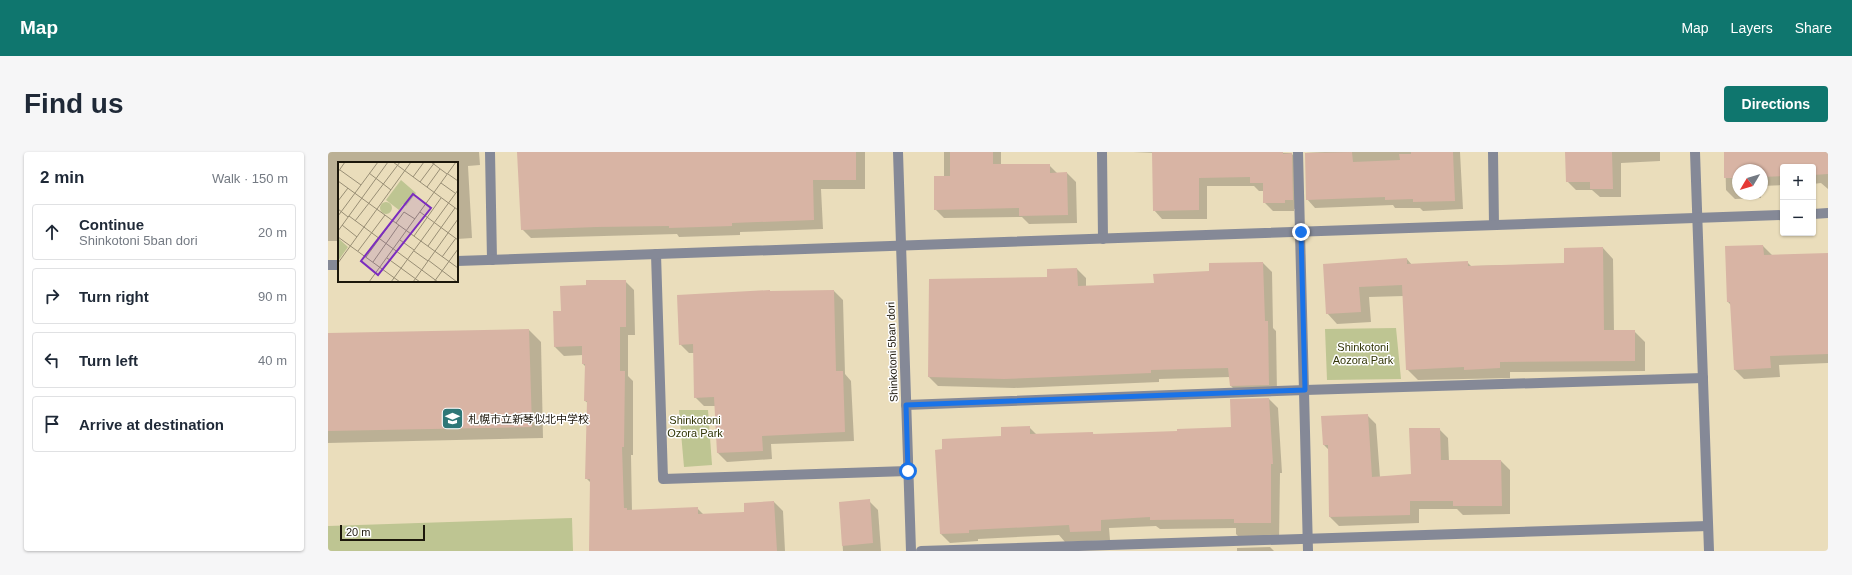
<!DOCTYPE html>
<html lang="en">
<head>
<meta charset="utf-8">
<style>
  :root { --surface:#fff; --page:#f6f6f7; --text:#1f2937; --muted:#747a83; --line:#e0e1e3; --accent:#0f766e }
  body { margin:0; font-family:Arial,"Noto Sans JP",sans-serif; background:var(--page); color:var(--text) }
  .controls { position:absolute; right:12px; top:12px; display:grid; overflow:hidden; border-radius:4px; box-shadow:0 1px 3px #0004 }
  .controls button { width:36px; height:36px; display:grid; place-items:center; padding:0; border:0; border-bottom:1px solid var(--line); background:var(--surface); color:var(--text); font:20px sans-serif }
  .compass { position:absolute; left:1404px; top:12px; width:36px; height:36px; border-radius:50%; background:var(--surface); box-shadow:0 1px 3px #0004; rotate:232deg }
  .scale { position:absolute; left:12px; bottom:10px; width:85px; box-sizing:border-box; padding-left:4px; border:2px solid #1c170b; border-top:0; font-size:11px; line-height:14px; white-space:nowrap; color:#1c170b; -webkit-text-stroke:3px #fff; paint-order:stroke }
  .stop { position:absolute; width:12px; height:12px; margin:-9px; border:3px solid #1a73e8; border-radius:50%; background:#fff }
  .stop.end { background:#1a73e8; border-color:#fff; box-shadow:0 1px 4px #0008 }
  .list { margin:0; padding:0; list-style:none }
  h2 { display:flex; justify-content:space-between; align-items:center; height:52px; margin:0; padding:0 16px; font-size:17px }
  h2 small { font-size:13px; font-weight:400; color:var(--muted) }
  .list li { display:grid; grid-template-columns:26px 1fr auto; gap:12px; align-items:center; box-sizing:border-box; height:56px; margin:0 8px 8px; padding:0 8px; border:1px solid var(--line); border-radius:4px }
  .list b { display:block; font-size:15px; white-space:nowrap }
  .list p { margin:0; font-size:13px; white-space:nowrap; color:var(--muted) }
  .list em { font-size:13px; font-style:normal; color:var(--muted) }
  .icon { flex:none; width:22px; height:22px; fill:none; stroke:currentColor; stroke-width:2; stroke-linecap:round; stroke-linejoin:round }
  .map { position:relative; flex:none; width:1500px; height:399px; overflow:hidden; border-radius:4px }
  header { display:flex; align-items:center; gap:24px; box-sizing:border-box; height:56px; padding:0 20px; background:var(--accent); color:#fff }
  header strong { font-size:19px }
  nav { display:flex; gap:22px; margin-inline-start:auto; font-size:14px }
  .intro { display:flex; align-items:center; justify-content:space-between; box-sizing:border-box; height:96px; padding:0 24px }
  h1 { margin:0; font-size:28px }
  .button { padding:10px 18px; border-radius:4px; background:var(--accent); color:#fff; font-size:14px; font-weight:700 }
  main { display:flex; gap:24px; padding:0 24px }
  aside { flex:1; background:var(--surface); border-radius:4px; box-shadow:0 1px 3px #0004 }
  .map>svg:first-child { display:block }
  .green { fill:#bec592 }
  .shadow { fill:#0003 }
  .building { fill:#d8b4a4 }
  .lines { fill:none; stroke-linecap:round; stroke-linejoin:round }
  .minor { stroke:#858997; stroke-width:10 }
  .route { stroke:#1a73e8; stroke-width:5 }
  .labels { text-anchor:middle; stroke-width:3; stroke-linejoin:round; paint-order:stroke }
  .park-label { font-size:11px; fill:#313506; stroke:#fff }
  .street-label { font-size:11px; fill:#1c170b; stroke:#fff }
  .poi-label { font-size:11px; fill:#1c170b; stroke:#fff; text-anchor:start }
  .inset-road { fill:none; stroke:#988e75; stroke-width:1 }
  .view { fill:#7b2cbf; fill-opacity:0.15; stroke:#7b2cbf; stroke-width:2 }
  .inset-edge { fill:none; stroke:#1c170b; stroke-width:2 }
</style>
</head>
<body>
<header>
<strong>Map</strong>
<nav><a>Map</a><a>Layers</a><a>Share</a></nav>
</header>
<div class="intro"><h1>Find us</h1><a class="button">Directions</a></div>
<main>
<aside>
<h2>2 min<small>Walk · 150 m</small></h2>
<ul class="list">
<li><svg class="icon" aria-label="ahead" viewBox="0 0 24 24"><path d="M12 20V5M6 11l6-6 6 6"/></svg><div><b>Continue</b><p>Shinkotoni 5ban dori</p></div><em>20 m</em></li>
<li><svg class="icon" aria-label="right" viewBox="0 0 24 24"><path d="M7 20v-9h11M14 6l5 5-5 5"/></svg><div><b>Turn right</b></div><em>90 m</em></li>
<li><svg class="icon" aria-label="left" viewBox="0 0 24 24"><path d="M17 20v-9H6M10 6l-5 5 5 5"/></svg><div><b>Turn left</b></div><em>40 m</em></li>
<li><svg class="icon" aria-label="arrive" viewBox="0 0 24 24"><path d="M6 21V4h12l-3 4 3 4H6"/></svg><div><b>Arrive at destination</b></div></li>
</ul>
</aside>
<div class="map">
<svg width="1500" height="399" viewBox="0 0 1500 399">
  <rect width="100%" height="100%" fill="#eaddbb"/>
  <g class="green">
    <path d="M 1068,176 L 1073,227 L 999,228 L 997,177 Z"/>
    <path d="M 351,258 L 380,258 L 384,313 L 356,315 Z"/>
    <path d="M 244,366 L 245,399 L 0,399 L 0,374 Z"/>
  </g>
  <g class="shadow">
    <path d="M 0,0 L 151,0 L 152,13 L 140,14 L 144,86 L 129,87 L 129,11 L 11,11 L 11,89 L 0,89 Z"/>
    <path d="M 190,0 L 537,0 L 537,37 L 493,37 L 495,77 L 412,80 L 412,83 L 351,85 L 349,82 L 203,86 L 194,77 Z"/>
    <path d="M 616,0 L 673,0 L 673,13 L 721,13 L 730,22 L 739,21 L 748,30 L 749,71 L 701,72 L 694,65 L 616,66 L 607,57 L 616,25 Z"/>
    <path d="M 805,0 L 963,1 L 972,10 L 973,56 L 966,57 L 966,59 L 945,59 L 936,50 L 936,39 L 931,39 L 926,34 L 879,34 L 879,67 L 834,67 L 826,58 L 825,1 Z"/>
    <path d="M 997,0 L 1132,0 L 1135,57 L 1095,59 L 1092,56 L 1067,56 L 1065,53 L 987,56 L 979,47 L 978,1 Z"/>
    <path d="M 1238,0 L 1332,0 L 1332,9 L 1293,11 L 1293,45 L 1272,45 L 1264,38 L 1248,38 L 1239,29 Z"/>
    <path d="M 1397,0 L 1500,0 L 1500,37 L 1493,31 L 1485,32 L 1485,15 L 1455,15 L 1455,33 L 1434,34 L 1434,18 L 1410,18 L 1410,42 L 1433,42 L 1433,46 L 1407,47 L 1398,38 Z"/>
    <path d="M 1435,94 L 1445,104 L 1500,102 L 1500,211 L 1451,213 L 1452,225 L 1416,227 L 1407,218 L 1403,153 L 1400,150 Z"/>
    <path d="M 1275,96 L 1285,107 L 1286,179 L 1306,179 L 1317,190 L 1317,219 L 1182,220 L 1182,226 L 1090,228 L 1079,217 L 1076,144 L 1041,145 L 1043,170 L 1009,172 L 999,161 L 996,113 L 1079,107 L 1084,113 L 1139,110 L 1143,114 L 1237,112 Z"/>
    <path d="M 935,111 L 944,120 L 945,176 L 948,179 L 949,241 L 912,243 L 903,234 L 902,225 L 831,227 L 831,230 L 686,236 L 610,234 L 601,225 L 720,126 L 749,117 L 758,126 L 758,135 L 827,132 L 882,120 Z"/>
    <path d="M 297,129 L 306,138 L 307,183 L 300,183 L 300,224 L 305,229 L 305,303 L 303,303 L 304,359 L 369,356 L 376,363 L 418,361 L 446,350 L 455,359 L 457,399 L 262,399 L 263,331 L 258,326 L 260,251 L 257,249 L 258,215 L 255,212 L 255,203 L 236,204 L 227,195 L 234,160 L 259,134 Z"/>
    <path d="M 506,139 L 515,148 L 517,222 L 523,229 L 526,289 L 443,292 L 444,307 L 399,310 L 390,301 L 388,254 L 376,254 L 367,245 L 366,201 L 361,201 L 352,192 L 443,140 Z"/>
    <path d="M 201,178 L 213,190 L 215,286 L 0,291 L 0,182 Z"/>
    <path d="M 941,247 L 950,256 L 954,321 L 952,321 L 951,390 L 917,391 L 908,382 L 908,376 L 832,377 L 828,374 L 781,376 L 782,388 L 737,390 L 731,383 L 650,387 L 650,389 L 622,391 L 613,382 L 674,285 L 701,275 L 709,283 L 764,281 L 767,283 L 850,280 L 904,276 Z"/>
    <path d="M 1039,263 L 1048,272 L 1052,325 L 1084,323 L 1111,277 L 1120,286 L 1121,309 L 1173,309 L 1182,318 L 1182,362 L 1135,363 L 1129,357 L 1091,357 L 1091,371 L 1011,374 L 1002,365 L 1001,298 L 996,293 Z"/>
    <path d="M 541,349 L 550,358 L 553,399 L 515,399 L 512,351 Z"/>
    <path d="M 942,395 L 946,399 L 909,399 L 909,396 Z"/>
  </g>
  <g class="building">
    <path d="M 189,0 L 528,0 L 528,28 L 485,28 L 486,68 L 404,71 L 404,74 L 341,76 L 341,74 L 268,75 L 193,78 Z"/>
    <path d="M 622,0 L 665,0 L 665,12 L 722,12 L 722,21 L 739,20 L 740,63 L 691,64 L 691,56 L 606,58 L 606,24 L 622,24 Z"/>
    <path d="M 824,0 L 955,0 L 955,2 L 964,1 L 965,48 L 957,48 L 957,51 L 935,51 L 935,31 L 922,31 L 922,25 L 871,26 L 871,58 L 825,59 Z"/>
    <path d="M 1024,0 L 1025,10 L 1072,8 L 1071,2 L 1083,2 L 1083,0 L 1125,0 L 1127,49 L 1085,50 L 1085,47 L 1057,48 L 1057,45 L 978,48 L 977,1 Z"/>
    <path d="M 1237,0 L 1284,0 L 1285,37 L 1262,37 L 1262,30 L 1238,30 Z"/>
    <path d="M 1396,0 L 1500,0 L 1500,22 L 1485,23 L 1485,15 L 1455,15 L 1455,24 L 1434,25 L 1434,18 L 1410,18 L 1410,26 L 1396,26 Z"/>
    <path d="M 1435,93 L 1436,103 L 1500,101 L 1500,202 L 1442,204 L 1443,216 L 1406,218 L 1402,150 L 1399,150 L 1397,94 Z"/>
    <path d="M 1275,95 L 1276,178 L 1307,178 L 1307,209 L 1172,210 L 1172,216 L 1136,218 L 1136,215 L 1078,218 L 1074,133 L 1031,135 L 1033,160 L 998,162 L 995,112 L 1079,106 L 1079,112 L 1140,109 L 1140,114 L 1236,111 L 1236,96 Z"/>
    <path d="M 935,110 L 937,169 L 940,169 L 941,233 L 902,234 L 900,216 L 823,218 L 823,221 L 676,227 L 600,225 L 601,127 L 719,125 L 719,117 L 749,116 L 750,134 L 826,131 L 825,122 L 881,119 L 881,111 Z"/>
    <path d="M 258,128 L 298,128 L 298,175 L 292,175 L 292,219 L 297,219 L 296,295 L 294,295 L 296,356 L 299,356 L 299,358 L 370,355 L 370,362 L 416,360 L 416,351 L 446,349 L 449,399 L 261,399 L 262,327 L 257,327 L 259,249 L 256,249 L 257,212 L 254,212 L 254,194 L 226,195 L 225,159 L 233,159 L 232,134 L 258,133 Z"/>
    <path d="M 442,138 L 442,139 L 506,138 L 508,219 L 515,219 L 517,280 L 434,284 L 435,299 L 389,301 L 386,245 L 366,246 L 365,192 L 351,193 L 349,143 Z"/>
    <path d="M 201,177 L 204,275 L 0,279 L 0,181 Z"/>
    <path d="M 941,246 L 945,312 L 943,312 L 943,371 L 906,371 L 906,367 L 822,368 L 822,365 L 773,368 L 773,379 L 742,380 L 741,373 L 641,378 L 641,381 L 612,382 L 607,298 L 614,297 L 614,287 L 673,284 L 673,275 L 702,274 L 702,282 L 765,280 L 765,282 L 849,279 L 849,277 L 903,275 L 902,247 Z"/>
    <path d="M 1040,262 L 1044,325 L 1083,322 L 1081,276 L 1112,276 L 1113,308 L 1173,308 L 1174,354 L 1125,354 L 1125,349 L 1082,349 L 1082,363 L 1001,365 L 1000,293 L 995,293 L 993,264 Z"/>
    <path d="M 542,347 L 545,391 L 514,394 L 511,350 Z"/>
  </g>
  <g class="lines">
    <g class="minor">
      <path d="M 162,0 L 164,108"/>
      <path d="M 570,0 L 583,399"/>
      <path d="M 774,0 L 775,87"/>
      <path d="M 970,0 L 980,399"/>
      <path d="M 1165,0 L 1166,73"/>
      <path d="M 1367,0 L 1381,399"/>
      <path d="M 1485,62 L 1500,61"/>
      <path d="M 328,102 L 335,327 L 580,319"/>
      <path d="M 129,109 L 1455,63"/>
      <path d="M 0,113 L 11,113"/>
      <path d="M 578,253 L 977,238 L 1375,226"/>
      <path d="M 593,399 L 1380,374"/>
    </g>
  </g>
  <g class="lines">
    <path class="route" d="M 580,319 L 578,253 L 977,238 L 973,80"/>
  </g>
  <defs>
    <symbol id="school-square" viewBox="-11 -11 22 22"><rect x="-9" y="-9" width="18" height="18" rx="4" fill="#2e7777" stroke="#fff"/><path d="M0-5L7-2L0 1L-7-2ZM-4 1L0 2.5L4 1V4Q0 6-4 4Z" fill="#fff"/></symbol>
  </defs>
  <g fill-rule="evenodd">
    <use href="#school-square" x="112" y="254" width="25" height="25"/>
  </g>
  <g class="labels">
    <g class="park-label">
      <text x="1035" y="199">Shinkotoni<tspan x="1035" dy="13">Aozora Park</tspan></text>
      <text x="367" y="272">Shinkotoni<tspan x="367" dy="13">Ozora Park</tspan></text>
    </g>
    <g class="street-label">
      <text transform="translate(564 200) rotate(-92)" y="4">Shinkotoni 5ban dori</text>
    </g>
    <g class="poi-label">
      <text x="140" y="271">札幌市立新琴似北中学校</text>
    </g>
  </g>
  <g transform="translate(10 10)">
    <rect width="120" height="120" fill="#eaddbb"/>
    <path d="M 63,18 L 78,31 L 68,44 L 65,42 L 61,48 L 48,38 ZM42 46a6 6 0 1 1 12 0a6 6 0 1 1-12 0ZM 0,76 L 10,85 L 0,99 Z" fill="#bec592"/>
    <path class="inset-road" d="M 55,0 L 120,48M 93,0 L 109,12M 2,8 L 23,23M 0,10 L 7,0M 31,11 L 53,28M 110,12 L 120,19M 75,15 L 86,0M 0,19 L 120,106M 82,20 L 97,0M 103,21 L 117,31M 89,25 L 102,7M 0,39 L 10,26M 31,41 L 62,0M 0,47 L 10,55M 82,50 L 120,78M 0,54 L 40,0M 11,54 L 100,120M 17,59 L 31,41M 58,61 L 66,50 L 77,57M 4,63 L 19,75M 0,69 L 50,0M 76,74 L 103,36M 0,75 L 62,120M 62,78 L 76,88M 90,84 L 117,46M 20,89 L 47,53M 76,89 L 90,99M 28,95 L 55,58M 104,95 L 118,76M 49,96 L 82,120M 90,98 L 119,120M 35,100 L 61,63M 0,101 L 73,0M 31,120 L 118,0M 53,120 L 120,28M 75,120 L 120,57M 96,120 L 120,87"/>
    <path class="view" d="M 75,32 L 93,46 L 40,113 L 23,99 Z"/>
    <rect width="120" height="120" class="inset-edge"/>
  </g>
</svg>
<div class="controls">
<button>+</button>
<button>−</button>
</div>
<svg class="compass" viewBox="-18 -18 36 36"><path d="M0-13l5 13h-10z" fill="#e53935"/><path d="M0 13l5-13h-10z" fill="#747a83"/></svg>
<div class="scale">20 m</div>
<div class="stop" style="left:580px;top:319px"></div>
<div class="stop end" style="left:973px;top:80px"></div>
</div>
</main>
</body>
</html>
